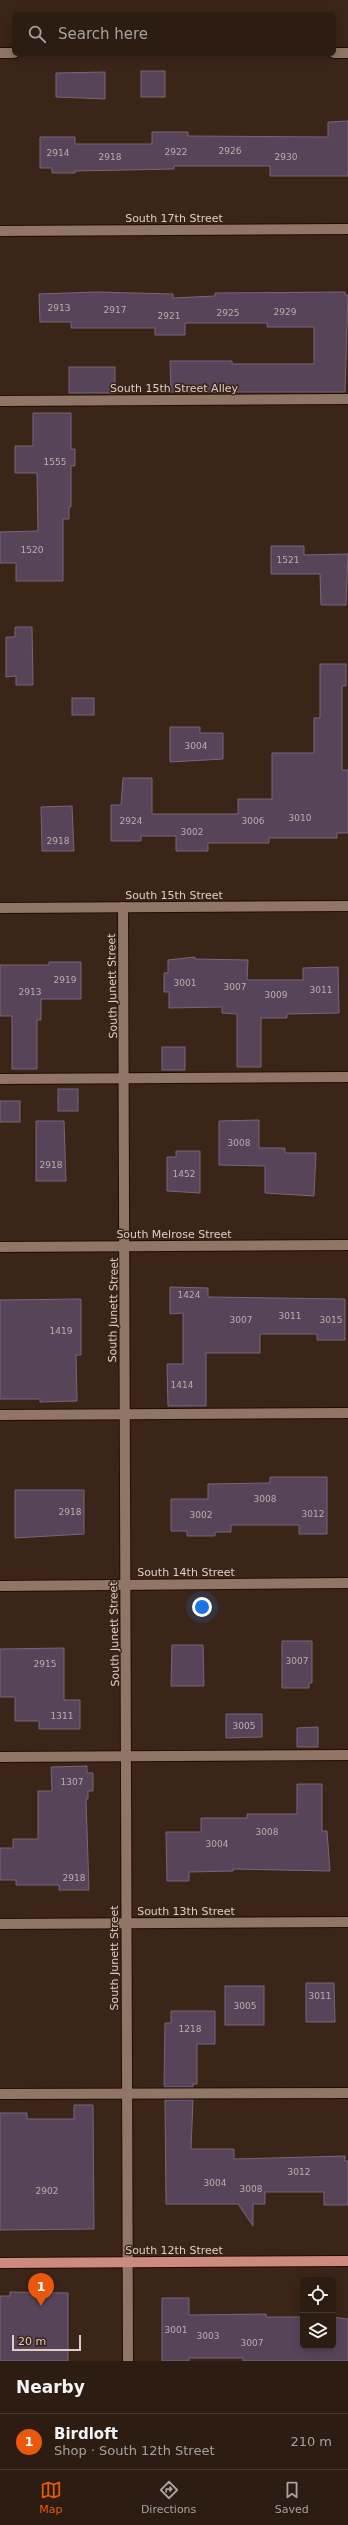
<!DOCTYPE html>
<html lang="en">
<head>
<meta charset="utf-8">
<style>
  :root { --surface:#2c1c12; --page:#34251b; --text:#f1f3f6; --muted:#a6a19f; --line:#483a32; --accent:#ea580c }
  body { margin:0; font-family:"DejaVu Sans",sans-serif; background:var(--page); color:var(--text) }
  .controls { position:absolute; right:12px; bottom:12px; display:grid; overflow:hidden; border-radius:6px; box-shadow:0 2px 10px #0003 }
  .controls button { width:36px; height:36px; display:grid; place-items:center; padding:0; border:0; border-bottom:1px solid var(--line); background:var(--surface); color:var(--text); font:20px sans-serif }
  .scale { position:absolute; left:12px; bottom:10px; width:69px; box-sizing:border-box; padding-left:4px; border:2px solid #decec6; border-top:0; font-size:11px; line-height:14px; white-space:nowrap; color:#decec6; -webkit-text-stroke:3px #3b2518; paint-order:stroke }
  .you { position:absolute; left:202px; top:1607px; width:14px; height:14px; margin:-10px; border:3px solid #fff; border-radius:50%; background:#1a73e8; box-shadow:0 0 0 6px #1a73e833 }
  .badge { display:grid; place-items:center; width:26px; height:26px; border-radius:50%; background:var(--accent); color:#fff; font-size:13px; font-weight:700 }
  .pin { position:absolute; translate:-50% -33px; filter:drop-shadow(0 1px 2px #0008) }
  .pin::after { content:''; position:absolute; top:21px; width:14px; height:12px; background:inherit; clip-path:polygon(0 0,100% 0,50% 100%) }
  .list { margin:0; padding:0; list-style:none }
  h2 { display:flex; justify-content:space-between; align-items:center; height:52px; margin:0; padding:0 16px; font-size:17px }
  h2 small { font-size:13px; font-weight:400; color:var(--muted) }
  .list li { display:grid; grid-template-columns:26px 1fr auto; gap:12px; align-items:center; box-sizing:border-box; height:56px; padding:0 16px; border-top:1px solid var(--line) }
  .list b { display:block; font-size:15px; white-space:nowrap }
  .list p { margin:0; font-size:13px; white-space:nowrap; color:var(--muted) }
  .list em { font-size:13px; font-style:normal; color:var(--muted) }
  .icon { flex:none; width:22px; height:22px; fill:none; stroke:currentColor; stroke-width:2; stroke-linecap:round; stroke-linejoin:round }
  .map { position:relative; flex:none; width:348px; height:2361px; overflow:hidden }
  .search { position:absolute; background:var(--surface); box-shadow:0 2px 10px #0003; left:12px; right:12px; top:12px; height:44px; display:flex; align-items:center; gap:10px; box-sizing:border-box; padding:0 14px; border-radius:6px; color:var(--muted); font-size:15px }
  .sheet { height:108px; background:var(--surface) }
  nav { display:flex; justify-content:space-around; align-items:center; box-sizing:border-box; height:56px; border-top:1px solid var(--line); background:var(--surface); font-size:11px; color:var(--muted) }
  nav a { display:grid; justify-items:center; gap:2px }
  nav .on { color:var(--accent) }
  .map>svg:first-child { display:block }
  .building { fill:#574459; stroke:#78657b }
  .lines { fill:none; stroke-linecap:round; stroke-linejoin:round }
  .minor-casing { stroke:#220d03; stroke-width:12 }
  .major-casing { stroke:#220d03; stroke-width:12 }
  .minor { stroke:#917566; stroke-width:10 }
  .major { stroke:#cc8b7d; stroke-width:10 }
  .labels { text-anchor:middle; stroke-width:3; stroke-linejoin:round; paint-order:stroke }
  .number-label { font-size:9px; fill:#bcacab }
  .street-label { font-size:11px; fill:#decec6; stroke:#3b2518 }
</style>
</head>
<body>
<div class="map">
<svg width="348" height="2361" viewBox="0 0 348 2361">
  <rect width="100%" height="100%" fill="#3b2518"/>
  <g class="building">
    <rect x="141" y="71" width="24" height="26"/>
    <path d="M 105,72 L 105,99 L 56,97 L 56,73 Z"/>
    <path d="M 348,121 L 348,176 L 270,176 L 270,166 L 174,166 L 174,169 L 75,171 L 75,173 L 52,173 L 52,168 L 40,168 L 40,137 L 75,137 L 75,144 L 152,144 L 152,132 L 188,132 L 188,136 L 328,137 L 328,122 Z"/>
    <path d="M 97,292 L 173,294 L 173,298 L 215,296 L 215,293 L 345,292 L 345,295 L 348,295 L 345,392 L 171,392 L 170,361 L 232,361 L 232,364 L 314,364 L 314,327 L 267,327 L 267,323 L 185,323 L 185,335 L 155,335 L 155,328 L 71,328 L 71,322 L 40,322 L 39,294 Z"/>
    <rect x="69" y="367" width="46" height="26"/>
    <path d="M 33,413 L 71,413 L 71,449 L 75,449 L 75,466 L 71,466 L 71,507 L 69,507 L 69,519 L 63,519 L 63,581 L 16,581 L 16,563 L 0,563 L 0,532 L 38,531 L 37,473 L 15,473 L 15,446 L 33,446 Z"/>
    <path d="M 271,546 L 304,546 L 304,555 L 348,554 L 346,605 L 321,605 L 320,574 L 271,574 Z"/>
    <path d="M 15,627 L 32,627 L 33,685 L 16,685 L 16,676 L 6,677 L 6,637 L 15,637 Z"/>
    <path d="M 320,664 L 346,664 L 346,686 L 342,686 L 342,770 L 348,770 L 348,833 L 337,833 L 337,838 L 269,838 L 269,843 L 208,843 L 208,851 L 176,851 L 176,836 L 141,836 L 141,841 L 111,841 L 111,805 L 121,805 L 123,778 L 152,778 L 152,814 L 238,814 L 238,799 L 272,799 L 272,753 L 314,753 L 314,718 L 320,718 Z"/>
    <rect x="72" y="698" width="22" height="17"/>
    <path d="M 170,727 L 200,727 L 200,733 L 223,733 L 223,759 L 170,762 Z"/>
    <path d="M 72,806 L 74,851 L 42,851 L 41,807 Z"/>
    <path d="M 195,957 L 195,959 L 248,960 L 247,980 L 303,980 L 303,968 L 338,967 L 339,1013 L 287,1014 L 287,1018 L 261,1018 L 261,1067 L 237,1067 L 237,1014 L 222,1013 L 222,1007 L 169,1008 L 169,992 L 164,992 L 164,973 L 168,973 L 168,960 Z"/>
    <path d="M 49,962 L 81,962 L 81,999 L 41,999 L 41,1020 L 37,1020 L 37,1069 L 12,1069 L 12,1016 L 0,1016 L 0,965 L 49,965 Z"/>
    <rect x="162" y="1047" width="23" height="23"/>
    <rect x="58" y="1089" width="20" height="22"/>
    <rect x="0" y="1101" width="20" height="21"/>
    <path d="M 259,1120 L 259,1148 L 285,1148 L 285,1153 L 316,1153 L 314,1196 L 265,1193 L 265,1166 L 219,1165 L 219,1121 Z"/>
    <path d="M 36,1121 L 64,1121 L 66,1181 L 36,1181 Z"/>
    <path d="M 176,1151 L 200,1151 L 200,1193 L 167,1191 L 167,1157 L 176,1157 Z"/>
    <path d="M 170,1287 L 208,1288 L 208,1297 L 345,1299 L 345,1340 L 317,1340 L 317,1334 L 260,1334 L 260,1353 L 206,1353 L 206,1406 L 168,1406 L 167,1364 L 183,1364 L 183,1313 L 170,1314 Z"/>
    <path d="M 81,1299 L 81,1355 L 76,1355 L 77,1401 L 40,1402 L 40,1399 L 0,1399 L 0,1300 Z"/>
    <path d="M 270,1477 L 327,1477 L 327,1534 L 299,1534 L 299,1525 L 231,1525 L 231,1532 L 215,1532 L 215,1536 L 187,1536 L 187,1531 L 171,1531 L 171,1499 L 208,1499 L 208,1484 L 270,1483 Z"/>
    <path d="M 15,1490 L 84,1490 L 84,1534 L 15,1538 Z"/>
    <path d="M 282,1641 L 312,1641 L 312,1683 L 309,1683 L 309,1688 L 282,1688 Z"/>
    <path d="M 172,1645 L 203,1645 L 204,1686 L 171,1686 Z"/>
    <path d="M 64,1648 L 64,1700 L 80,1700 L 80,1729 L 39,1729 L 39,1721 L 15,1721 L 15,1697 L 0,1697 L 0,1649 Z"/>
    <path d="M 226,1714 L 262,1714 L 262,1737 L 226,1738 Z"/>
    <path d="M 318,1727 L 318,1747 L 297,1747 L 297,1728 Z"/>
    <path d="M 87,1766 L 87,1773 L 93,1773 L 93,1791 L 88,1791 L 88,1799 L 86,1799 L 89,1890 L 59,1890 L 59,1885 L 16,1885 L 16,1880 L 0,1880 L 0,1848 L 13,1848 L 13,1839 L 38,1839 L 38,1791 L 52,1791 L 51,1767 Z"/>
    <path d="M 297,1784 L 322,1784 L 322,1831 L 327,1831 L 330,1871 L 233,1869 L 233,1871 L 189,1872 L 189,1881 L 167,1881 L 166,1832 L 201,1832 L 201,1818 L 247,1818 L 247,1814 L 297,1814 Z"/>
    <path d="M 306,1983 L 334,1983 L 335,2022 L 306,2022 Z"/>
    <rect x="225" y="1986" width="39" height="39"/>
    <path d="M 171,2011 L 215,2011 L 215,2044 L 197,2044 L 197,2084 L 193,2084 L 193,2087 L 165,2087 L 164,2085 L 165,2023 L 171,2023 Z"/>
    <path d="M 165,2100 L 193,2100 L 191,2149 L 234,2149 L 234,2159 L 345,2156 L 345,2161 L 348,2161 L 348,2205 L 324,2205 L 324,2192 L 265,2192 L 265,2204 L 253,2204 L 253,2226 L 238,2204 L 166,2204 Z"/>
    <path d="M 74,2105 L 93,2105 L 94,2229 L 0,2230 L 0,2113 L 27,2113 L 27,2119 L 74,2119 Z"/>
    <path d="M 10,2292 L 68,2293 L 68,2361 L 0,2361 L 0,2296 L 10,2296 Z"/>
    <path d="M 162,2298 L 189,2298 L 189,2315 L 266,2314 L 266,2317 L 303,2317 L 303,2346 L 333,2346 L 333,2317 L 348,2319 L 348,2361 L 243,2361 L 243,2358 L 189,2358 L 189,2361 L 162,2361 Z"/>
  </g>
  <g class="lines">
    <defs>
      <g id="minor">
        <path d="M 0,53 L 14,53"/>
        <path d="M 334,53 L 348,53"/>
        <path d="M 0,231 L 348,229"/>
        <path d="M 0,401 L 348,399"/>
        <path d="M 123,907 L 128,2361"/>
        <path d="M 0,908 L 348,906"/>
        <path d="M 0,1079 L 348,1077"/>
        <path d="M 0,1247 L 348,1245"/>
        <path d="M 0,1415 L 348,1413"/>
        <path d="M 0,1586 L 348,1583"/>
        <path d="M 0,1757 L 348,1755"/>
        <path d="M 0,1924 L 348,1922"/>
        <path d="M 0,2094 L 348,2093"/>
      </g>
      <path id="major" d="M 0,2263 L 348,2261"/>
    </defs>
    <use href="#minor" class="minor-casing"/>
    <use href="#major" class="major-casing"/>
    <use href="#minor" class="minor"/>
    <use href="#major" class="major"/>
  </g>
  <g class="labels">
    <g class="number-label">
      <text x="230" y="154">2926</text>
      <text x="176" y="155">2922</text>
      <text x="58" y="156">2914</text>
      <text x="110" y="160">2918</text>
      <text x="286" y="160">2930</text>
      <text x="59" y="311">2913</text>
      <text x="115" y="313">2917</text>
      <text x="285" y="315">2929</text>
      <text x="228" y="316">2925</text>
      <text x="169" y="319">2921</text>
      <text x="55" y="465">1555</text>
      <text x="32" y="553">1520</text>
      <text x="288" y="563">1521</text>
      <text x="196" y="749">3004</text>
      <text x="300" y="821">3010</text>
      <text x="131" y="824">2924</text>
      <text x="253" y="824">3006</text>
      <text x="192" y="835">3002</text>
      <text x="58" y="844">2918</text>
      <text x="65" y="983">2919</text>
      <text x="185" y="986">3001</text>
      <text x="235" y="990">3007</text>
      <text x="321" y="993">3011</text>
      <text x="30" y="995">2913</text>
      <text x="276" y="998">3009</text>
      <text x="239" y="1146">3008</text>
      <text x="51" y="1168">2918</text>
      <text x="184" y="1177">1452</text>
      <text x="189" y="1298">1424</text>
      <text x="290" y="1319">3011</text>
      <text x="241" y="1323">3007</text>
      <text x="331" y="1323">3015</text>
      <text x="61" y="1334">1419</text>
      <text x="182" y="1388">1414</text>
      <text x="265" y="1502">3008</text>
      <text x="70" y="1515">2918</text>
      <text x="313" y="1517">3012</text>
      <text x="201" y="1518">3002</text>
      <text x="297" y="1664">3007</text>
      <text x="45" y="1667">2915</text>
      <text x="62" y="1719">1311</text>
      <text x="244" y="1729">3005</text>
      <text x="72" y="1785">1307</text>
      <text x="267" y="1835">3008</text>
      <text x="217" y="1847">3004</text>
      <text x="74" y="1881">2918</text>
      <text x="320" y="1999">3011</text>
      <text x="245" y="2009">3005</text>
      <text x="190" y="2032">1218</text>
      <text x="299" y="2175">3012</text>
      <text x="215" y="2186">3004</text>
      <text x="251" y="2192">3008</text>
      <text x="47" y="2194">2902</text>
      <text x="176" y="2333">3001</text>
      <text x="208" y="2339">3003</text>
      <text x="252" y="2346">3007</text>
    </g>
    <g class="street-label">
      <text x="174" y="222">South 17th Street</text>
      <text x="174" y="392">South 15th Street Alley</text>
      <text x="174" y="899">South 15th Street</text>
      <text transform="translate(112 986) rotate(-91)" y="4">South Junett Street</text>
      <text x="174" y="1238">South Melrose Street</text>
      <text transform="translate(113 1310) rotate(-89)" y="4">South Junett Street</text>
      <text x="186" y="1576">South 14th Street</text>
      <text transform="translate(114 1634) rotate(-91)" y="4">South Junett Street</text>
      <text x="186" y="1915">South 13th Street</text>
      <text transform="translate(114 1958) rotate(-90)" y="4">South Junett Street</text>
      <text x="174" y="2254">South 12th Street</text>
    </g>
  </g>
</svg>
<div class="controls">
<button><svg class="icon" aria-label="locate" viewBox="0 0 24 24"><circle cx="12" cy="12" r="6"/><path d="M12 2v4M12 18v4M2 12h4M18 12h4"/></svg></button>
<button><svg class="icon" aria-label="layers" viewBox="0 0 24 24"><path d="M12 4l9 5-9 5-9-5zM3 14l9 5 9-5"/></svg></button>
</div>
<div class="scale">20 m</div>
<div class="you"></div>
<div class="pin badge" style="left:41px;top:2306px">1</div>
<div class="search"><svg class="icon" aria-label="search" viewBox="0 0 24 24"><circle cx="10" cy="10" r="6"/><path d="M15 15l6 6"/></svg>Search here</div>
</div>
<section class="sheet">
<h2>Nearby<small></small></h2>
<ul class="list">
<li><span class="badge">1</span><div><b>Birdloft</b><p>Shop · South 12th Street</p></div><em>210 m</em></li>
</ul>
</section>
<nav>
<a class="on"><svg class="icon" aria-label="map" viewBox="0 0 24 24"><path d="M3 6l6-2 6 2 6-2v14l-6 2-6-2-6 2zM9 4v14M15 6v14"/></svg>Map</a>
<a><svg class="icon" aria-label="directions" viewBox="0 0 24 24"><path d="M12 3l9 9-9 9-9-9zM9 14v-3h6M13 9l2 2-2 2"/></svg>Directions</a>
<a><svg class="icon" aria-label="saved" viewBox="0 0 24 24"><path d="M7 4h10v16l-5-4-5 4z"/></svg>Saved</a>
</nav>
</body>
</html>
